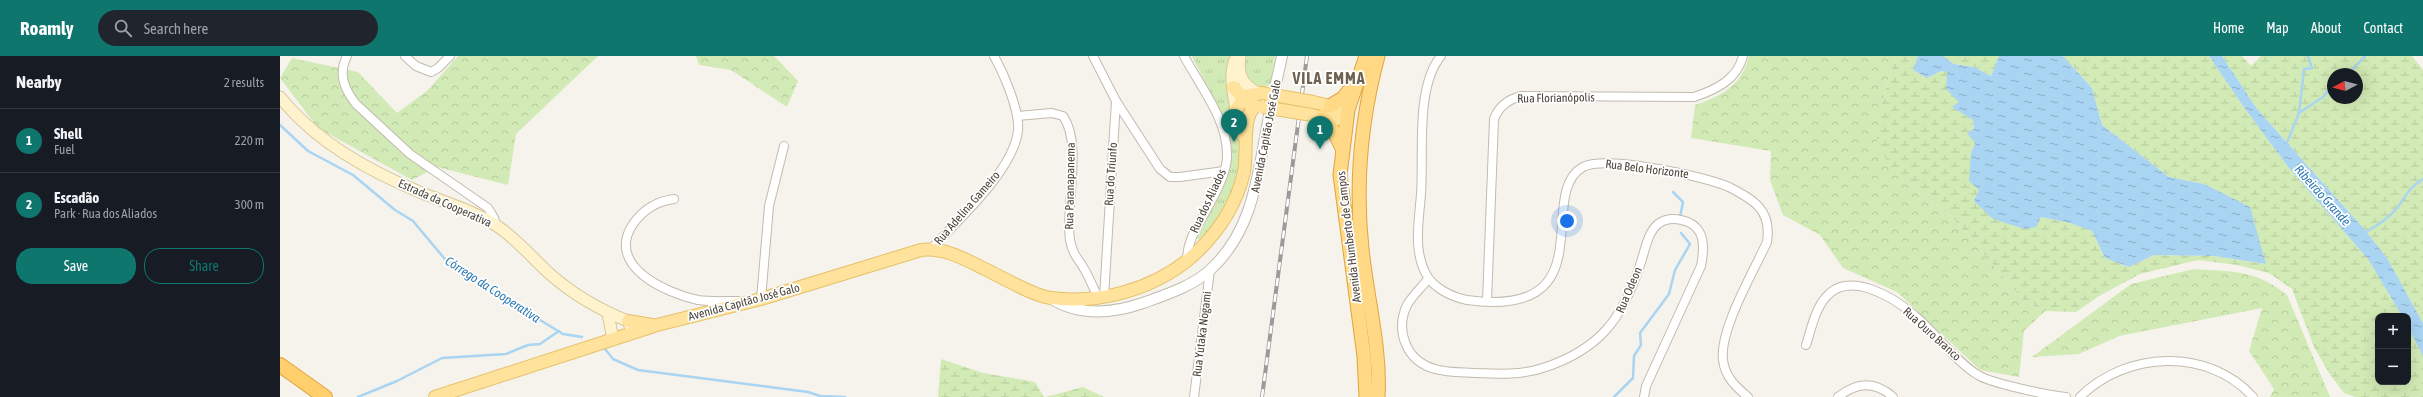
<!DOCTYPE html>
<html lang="en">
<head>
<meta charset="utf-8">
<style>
  :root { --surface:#171b24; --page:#20242c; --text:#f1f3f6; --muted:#9ea1a6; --line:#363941; --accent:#0f766e }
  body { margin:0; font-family:"Asap Condensed",sans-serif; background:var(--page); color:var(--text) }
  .controls { position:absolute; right:12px; bottom:12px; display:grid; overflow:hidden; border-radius:8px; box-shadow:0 4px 16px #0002 }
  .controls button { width:36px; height:36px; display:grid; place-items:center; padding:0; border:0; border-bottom:1px solid var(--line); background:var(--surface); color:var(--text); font:20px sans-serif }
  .compass { position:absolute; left:2047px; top:12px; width:36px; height:36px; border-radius:50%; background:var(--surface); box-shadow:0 4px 16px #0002; rotate:263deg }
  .you { position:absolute; left:1287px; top:165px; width:14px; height:14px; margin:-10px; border:3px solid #fff; border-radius:50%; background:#1a73e8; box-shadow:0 0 0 6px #1a73e833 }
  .badge { display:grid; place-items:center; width:26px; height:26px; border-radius:50%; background:var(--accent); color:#fff; font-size:13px; font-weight:700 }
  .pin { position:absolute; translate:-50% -33px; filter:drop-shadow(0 1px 2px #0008) }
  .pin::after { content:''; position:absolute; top:21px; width:14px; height:12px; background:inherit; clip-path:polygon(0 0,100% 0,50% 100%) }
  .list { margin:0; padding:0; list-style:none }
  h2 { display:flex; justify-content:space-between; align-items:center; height:52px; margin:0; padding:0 16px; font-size:17px }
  h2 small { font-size:13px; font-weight:400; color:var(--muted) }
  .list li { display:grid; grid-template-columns:26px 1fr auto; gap:12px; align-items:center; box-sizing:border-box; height:64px; padding:0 16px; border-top:1px solid var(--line) }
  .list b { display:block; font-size:15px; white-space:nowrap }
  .list p { margin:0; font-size:13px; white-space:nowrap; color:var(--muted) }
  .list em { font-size:13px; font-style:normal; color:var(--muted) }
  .actions { display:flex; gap:8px; padding:12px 16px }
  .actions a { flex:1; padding:9px 0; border:1px solid var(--accent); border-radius:16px; text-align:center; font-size:14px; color:var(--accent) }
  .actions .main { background:var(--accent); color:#fff }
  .icon { flex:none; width:22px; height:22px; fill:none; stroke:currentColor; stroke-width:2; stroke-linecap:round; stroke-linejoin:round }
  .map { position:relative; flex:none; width:2143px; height:341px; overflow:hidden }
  header { display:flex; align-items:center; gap:24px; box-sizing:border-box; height:56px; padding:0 20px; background:var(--accent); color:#fff }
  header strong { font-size:19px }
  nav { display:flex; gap:22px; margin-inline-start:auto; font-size:14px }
  .search { width:280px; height:36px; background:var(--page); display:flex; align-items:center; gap:10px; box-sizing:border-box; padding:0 14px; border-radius:22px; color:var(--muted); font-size:15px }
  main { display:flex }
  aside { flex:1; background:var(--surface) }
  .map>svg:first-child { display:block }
  .forest { fill:url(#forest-crowns) }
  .wetland { fill:url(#wetland-marsh); fill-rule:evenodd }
  .park { fill:url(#park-tufts) }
  .water { fill:url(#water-ripples) }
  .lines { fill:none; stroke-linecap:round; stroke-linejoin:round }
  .stream { stroke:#a9d4f2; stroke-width:2.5 }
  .minor-casing { stroke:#c2bbae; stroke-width:10 }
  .tertiary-casing { stroke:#c2bbae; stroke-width:12 }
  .secondary-casing { stroke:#d6c79b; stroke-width:13 }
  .primary-casing { stroke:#e6c16a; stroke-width:14 }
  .trunk-casing { stroke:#e0a43c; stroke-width:15 }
  .motorway-casing { stroke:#e0a43c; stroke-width:16 }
  .minor { stroke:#fff; stroke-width:8 }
  .tertiary { stroke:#fff; stroke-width:10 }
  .secondary { stroke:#fff3cd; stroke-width:11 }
  .primary { stroke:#ffe39c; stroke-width:12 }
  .trunk { stroke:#ffd985; stroke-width:13 }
  .motorway { stroke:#ffcf6e; stroke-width:14 }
  .rail-casing { stroke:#9a9a9a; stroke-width:4 }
  .rail { stroke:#fff; stroke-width:2.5; stroke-dasharray:8; stroke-linecap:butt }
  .primary-bridge-casing { stroke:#e6c16a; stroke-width:14; stroke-linecap:butt }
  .primary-bridge { stroke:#ffe39c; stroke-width:12 }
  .labels { text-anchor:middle; stroke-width:3.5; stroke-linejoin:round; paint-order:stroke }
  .street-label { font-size:12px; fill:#4b4439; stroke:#fff }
  .water-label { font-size:13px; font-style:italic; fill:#2e7ab2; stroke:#fff }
  .district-label { font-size:16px; font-weight:bold; letter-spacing:1px; fill:#6e6250; stroke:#fff }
</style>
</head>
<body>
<header>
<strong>Roamly</strong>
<div class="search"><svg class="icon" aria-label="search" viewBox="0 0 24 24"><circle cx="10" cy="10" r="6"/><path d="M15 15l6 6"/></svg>Search here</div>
<nav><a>Home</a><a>Map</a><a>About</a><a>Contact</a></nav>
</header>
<main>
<aside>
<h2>Nearby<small>2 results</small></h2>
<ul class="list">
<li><span class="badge">1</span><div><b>Shell</b><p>Fuel</p></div><em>220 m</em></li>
<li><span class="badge">2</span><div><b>Escadão</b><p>Park · Rua dos Aliados</p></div><em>300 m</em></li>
</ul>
<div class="actions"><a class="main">Save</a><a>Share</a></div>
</aside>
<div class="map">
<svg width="2143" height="341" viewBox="0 0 2143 341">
  <defs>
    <pattern id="forest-crowns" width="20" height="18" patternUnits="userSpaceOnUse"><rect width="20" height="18" fill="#d2eab5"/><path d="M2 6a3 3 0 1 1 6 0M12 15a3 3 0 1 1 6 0" fill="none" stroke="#b6ca9c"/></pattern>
    <pattern id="wetland-marsh" width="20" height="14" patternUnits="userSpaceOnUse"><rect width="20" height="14" fill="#d2eab5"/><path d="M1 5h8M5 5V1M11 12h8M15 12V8" fill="none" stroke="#b6ca9c"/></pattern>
    <pattern id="park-tufts" width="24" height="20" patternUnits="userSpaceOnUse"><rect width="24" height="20" fill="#d2eab5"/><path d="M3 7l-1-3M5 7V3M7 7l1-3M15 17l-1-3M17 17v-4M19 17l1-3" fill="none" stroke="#b6ca9c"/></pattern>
    <pattern id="water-ripples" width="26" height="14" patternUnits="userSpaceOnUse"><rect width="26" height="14" fill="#a9d4f2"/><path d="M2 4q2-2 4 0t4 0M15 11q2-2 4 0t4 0" fill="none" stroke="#8caec5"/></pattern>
  </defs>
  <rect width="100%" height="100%" fill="#f6f3ec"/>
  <g class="forest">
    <path d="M 178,0 L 318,0 L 236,78 L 228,129 L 157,111 L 132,124 L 38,72 L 0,22 L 12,2 L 78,16 L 117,57 L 147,35 Z"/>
    <path d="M 416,0 L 494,0 L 518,25 L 507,51 L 451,14 L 419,9 Z"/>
    <path d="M 1469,0 L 1615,0 L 1602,46 L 1621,124 L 1671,160 L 1745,246 L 1765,255 L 1744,275 L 1739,321 L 1700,314 L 1617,236 L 1563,212 L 1540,179 L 1503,159 L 1490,124 L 1491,95 L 1411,82 L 1415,49 C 1442,40 1462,29 1469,0 Z"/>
    <path d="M 1914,213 C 1953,216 1975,213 2007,239 L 2050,341 L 1990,341 L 1994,333 L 1969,295 L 1982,252 L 1839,280 L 1799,298 L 1752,301 L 1851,228 Z"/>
  </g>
  <g class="wetland">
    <path d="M 1615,0 L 1638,0 L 1633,14 L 1647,22 L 1661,15 L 1667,16 L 1680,46 L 1673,51 L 1693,64 L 1695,87 L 1691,97 L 1761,161 L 1790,167 L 1812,175 L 1825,202 L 1849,211 L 1874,199 L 1934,200 L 1985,208 L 1924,128 L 1889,121 L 1822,69 L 1812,32 L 1783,0 L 1929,0 L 1963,50 L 2009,112 L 2088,203 L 2122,260 L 2098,260 L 2098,326 L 2128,326 L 2128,271 L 2143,300 L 2143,341 L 2075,341 L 2064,337 L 2049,317 L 2034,291 L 2012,233 L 1989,217 L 1957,209 L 1918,204 L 1860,218 L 1819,240 L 1796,256 L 1765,255 L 1745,246 L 1671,160 L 1621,124 L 1596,89 L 1602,46 Z"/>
    <path d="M 1663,0 L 1719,0 L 1719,1 L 1711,20 L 1694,11 L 1674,8 Z"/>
    <path d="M 1942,0 L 1962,0 L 1971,10 L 1981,0 L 2132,0 L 2143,14 L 2143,267 L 2107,202 L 2085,174 L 1977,53 ZM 2053,18 L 2077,18 L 2077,42 L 2053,42 Z"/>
    <path d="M 661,303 L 703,317 L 755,326 L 764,341 L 658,341 Z"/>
    <path d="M 803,331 L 824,341 L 766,341 Z"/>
  </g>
  <g class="park">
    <path d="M 912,0 L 952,0 C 950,5 947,12 947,18 C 945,54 969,87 959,123 C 954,146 937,165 923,183 L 917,183 C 926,163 939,144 946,123 C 959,77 931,40 912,0 Z"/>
    <path d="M 963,0 L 995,0 L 990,29 L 981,32 L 971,28 L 964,16 Z"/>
  </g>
  <g class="water">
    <path d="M 1638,0 L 1663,0 L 1674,8 L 1694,11 L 1711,20 L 1719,0 L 1783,0 L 1812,32 L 1822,69 L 1889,121 L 1924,128 L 1970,151 L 1986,208 L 1934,200 L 1874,199 L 1849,211 L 1825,202 L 1812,175 L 1790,167 L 1761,161 L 1756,171 L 1745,173 L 1713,163 L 1694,145 L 1699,134 L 1689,125 L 1691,97 L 1695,87 L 1687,77 L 1694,73 L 1693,64 L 1672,51 L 1679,46 L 1666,33 L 1667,16 L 1661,15 L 1647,22 L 1633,14 Z"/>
    <path d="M 1929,0 L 1942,0 L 1977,53 L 2085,174 L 2107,202 L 2143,267 L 2143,300 L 2128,271 L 2128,260 L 2122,260 L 2088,203 L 2009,112 L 1963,50 Z"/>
  </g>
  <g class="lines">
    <g class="stream">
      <path d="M 2068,18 L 2085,0"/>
      <path d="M 2019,57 L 2024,13 L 2032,12 L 2028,0"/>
      <path d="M 0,69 L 28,95 L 73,119 L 115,154 L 133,165 L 164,202 L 214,236 L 283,278 L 302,281"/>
      <path d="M 2006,89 L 2019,57 L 2043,41 L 2053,28"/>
      <path d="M 1393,136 L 1403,146 L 1400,161"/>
      <path d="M 2084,177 C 2095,171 2108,163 2116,153 C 2128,139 2125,135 2143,123"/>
      <path d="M 325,293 L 333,303 L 358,314 L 528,336 L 540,340 L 565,341"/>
      <path d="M 78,341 L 117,325 L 162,302 L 226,298 L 248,289 L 260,288 L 279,275"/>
      <path d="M 1334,341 L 1353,322 L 1354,300 L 1361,289 L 1360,277 L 1389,238 L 1395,214 L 1410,188 L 1401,177"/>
    </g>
    <defs>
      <g id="minor">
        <path d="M 67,0 C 58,18 64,33 76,48 L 130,98 L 208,152 L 214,162 L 216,169"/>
        <path d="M 125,0 L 136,10 L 151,16 L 158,12 L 170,0"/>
        <path d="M 813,0 L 836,45 L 824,241"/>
        <path d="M 904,0 C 920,30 948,64 947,100 C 947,116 936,136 928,151 C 919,169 907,183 907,204"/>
        <path d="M 1161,0 C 1135,31 1144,99 1141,138 C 1139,165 1133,194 1146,218 C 1153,232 1172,241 1187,244 C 1328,263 1254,138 1303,111 C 1326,99 1425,120 1449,131 C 1474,144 1492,154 1487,186 C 1474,215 1439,274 1443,304 C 1445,321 1456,331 1468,341"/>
        <path d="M 836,45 L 880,113 L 890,121 L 900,121 L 944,115"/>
        <path d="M 737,60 L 772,57 L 783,60 C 803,88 785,150 790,184 C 793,200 799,203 806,216 C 810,224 814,233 818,241"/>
        <path d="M 394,143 C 377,145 363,154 353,168 C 325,210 386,237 418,244 C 431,246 445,245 458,245"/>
        <path d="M 651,193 C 678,164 733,115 738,75 C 740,55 724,18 714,0"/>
        <path d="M 1148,223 C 1142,231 1132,240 1127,249 C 1115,275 1126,305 1155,313 C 1169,317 1184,316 1197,317 C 1219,318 1242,319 1263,312 C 1321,293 1343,262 1361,206 C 1365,194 1368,176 1378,168 C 1390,159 1413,163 1420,177 C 1425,187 1423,200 1421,210 L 1366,330 L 1364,341"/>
        <path d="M 481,243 L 489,150 L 504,90"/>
        <path d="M 1207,245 L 1214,63 C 1219,50 1228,43 1242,40 L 1414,41 C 1435,34 1457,24 1463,0"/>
        <path d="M 1526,289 C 1531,274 1535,253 1546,241 C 1569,214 1613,241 1634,259 C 1655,276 1676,306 1698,319 C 1710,327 1771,340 1786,341"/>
        <path d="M 914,341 L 930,214"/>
        <path d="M 1558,341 C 1577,326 1595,325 1613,341"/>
        <path d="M 1800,341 C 1846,295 1928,291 1973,341"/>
      </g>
      <path id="tertiary" d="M 770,242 C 798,260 831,258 863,247 C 885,239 913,230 930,214 C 972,176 977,123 987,71 C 991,47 997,24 1002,0"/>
      <g id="secondary">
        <path d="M 960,0 C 957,18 962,29 978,37"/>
        <path d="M 0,41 C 36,86 89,115 142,137 C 167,147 194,155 217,170 C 237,183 252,202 271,219 C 294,239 320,254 348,265 L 351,272"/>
        <path d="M 956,53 C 953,35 948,16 957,0"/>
        <path d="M 328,258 L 333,283"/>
      </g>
      <g id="primary">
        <path d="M 953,31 L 968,47"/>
        <path d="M 1033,46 L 1068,54"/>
        <path d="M 1035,60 L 1067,64"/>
        <path d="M 962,79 L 956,53 L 966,40 L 982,37"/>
        <path d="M 348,265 L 372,269"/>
        <path d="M 155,341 L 377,269 L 481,243 L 641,194 C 665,191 686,204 707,214 C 723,222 754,240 771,242 C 819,248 870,234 908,204 C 935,181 956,151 964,116 C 968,99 961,59 976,50"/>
      </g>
      <g id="trunk">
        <path d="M 1086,0 L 1068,54 L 1060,119 L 1084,300 L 1086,341"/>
        <path d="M 1098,0 C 1081,63 1075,128 1082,193 C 1087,242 1101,292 1098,341"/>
        <path d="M 1050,50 L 1063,42 L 1073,29"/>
        <path d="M 1041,60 L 1053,74 L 1062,92"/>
      </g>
      <path id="motorway" d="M 0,309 L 45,341"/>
    </defs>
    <use href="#minor" class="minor-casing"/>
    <use href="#tertiary" class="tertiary-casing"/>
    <use href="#secondary" class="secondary-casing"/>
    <use href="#primary" class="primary-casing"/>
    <use href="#trunk" class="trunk-casing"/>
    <use href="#motorway" class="motorway-casing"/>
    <use href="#minor" class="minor"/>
    <use href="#tertiary" class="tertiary"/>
    <use href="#secondary" class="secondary"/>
    <use href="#primary" class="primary"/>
    <use href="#trunk" class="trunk"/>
    <use href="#motorway" class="motorway"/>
    <defs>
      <path id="rail" d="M 982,341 L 1027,0"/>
    </defs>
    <use href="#rail" class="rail-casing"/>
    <use href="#rail" class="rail"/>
    <defs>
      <g id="primary-bridge">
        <path d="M 982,37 L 1033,46"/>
        <path d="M 983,51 L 1032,59"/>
      </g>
    </defs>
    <use href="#primary-bridge" class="primary-bridge-casing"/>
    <use href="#primary-bridge" class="primary-bridge"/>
  </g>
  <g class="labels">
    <g class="street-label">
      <text transform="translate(1276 42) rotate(-1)" y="4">Rua Florianópolis</text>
      <text transform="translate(986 80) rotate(-79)" y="4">Avenida Capitão José Galo</text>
      <text transform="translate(1367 113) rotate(7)" y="4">Rua Belo Horizonte</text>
      <text transform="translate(831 118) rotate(-86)" y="4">Rua do Triunfo</text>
      <text transform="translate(790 130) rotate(-89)" y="4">Rua Paranapanema</text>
      <text transform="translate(928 145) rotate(-65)" y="4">Rua dos Aliados</text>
      <text transform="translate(165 147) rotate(24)" y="4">Estrada da Cooperativa</text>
      <text transform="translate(687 152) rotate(-49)" y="4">Rua Adelina Gameiro</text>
      <text transform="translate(1069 181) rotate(-97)" y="4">Avenida Humberto de Campos</text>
      <text transform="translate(1349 234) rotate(-67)" y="4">Rua Odeon</text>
      <text transform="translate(464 246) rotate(-15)" y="4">Avenida Capitão José Galo</text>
      <text transform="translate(922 278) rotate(-83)" y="4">Rua Yutaka Nogami</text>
      <text transform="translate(1652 278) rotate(42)" y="4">Rua Ouro Branco</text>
    </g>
    <g class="water-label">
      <text transform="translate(2043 139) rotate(48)" y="5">Ribeirão Grande</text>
      <text transform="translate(213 233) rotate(33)" y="5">Córrego da Cooperativa</text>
    </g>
    <g class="district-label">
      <text x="1049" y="28">VILA EMMA</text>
    </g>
  </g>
</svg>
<div class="controls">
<button>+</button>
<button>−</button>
</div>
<svg class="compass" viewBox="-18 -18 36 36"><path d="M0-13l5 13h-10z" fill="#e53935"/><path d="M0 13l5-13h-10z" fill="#9ea1a6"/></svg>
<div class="you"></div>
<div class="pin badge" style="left:1040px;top:93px">1</div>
<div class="pin badge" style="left:954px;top:86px">2</div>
</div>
</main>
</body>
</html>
